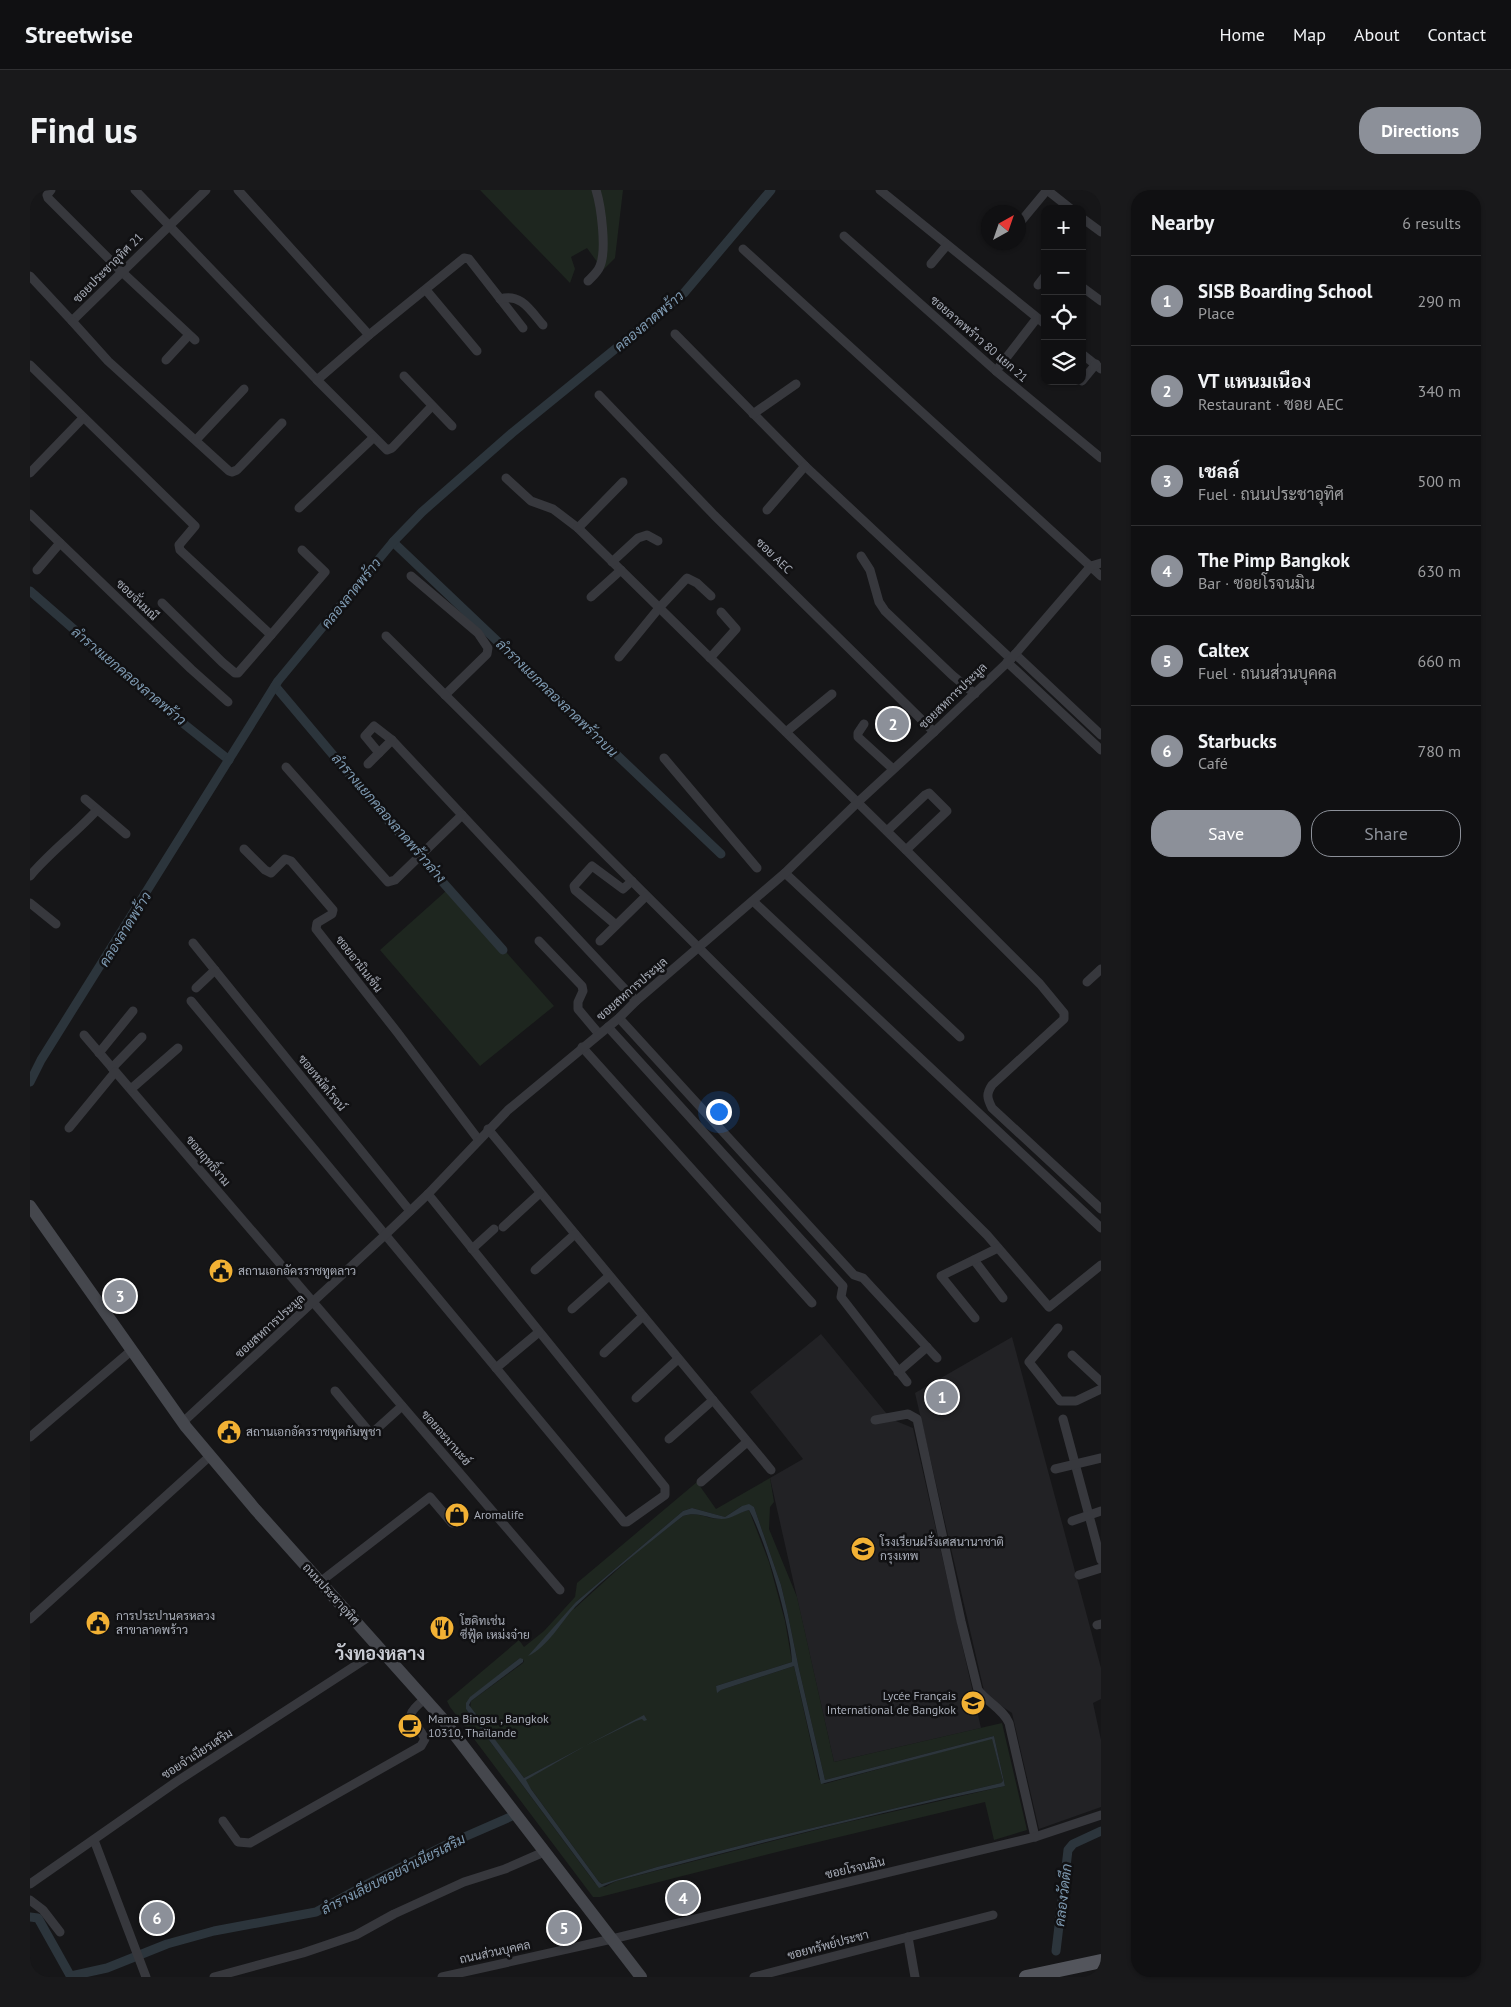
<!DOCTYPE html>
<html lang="en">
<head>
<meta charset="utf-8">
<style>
  :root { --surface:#101012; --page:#19191b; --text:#f1f3f6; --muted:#9c9d9f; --line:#303032; --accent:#8c9099 }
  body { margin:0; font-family:"PT Sans",Sarabun,sans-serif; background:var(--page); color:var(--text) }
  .controls { position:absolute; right:15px; top:15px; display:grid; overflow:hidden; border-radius:10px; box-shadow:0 1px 4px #0004 }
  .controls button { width:45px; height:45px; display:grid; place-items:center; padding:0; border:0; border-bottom:1px solid var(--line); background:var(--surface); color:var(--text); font:25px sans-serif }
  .compass { position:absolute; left:951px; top:15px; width:45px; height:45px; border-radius:50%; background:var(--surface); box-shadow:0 1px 4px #0004; rotate:40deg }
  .you { position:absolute; left:688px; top:921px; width:18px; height:18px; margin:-12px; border:4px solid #fff; border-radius:50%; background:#1a73e8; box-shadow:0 0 0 8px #1a73e833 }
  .badge { display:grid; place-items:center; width:32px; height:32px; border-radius:50%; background:var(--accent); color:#fff; font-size:16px; font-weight:700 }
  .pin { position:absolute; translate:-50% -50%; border:2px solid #fff; box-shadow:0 1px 5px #0006 }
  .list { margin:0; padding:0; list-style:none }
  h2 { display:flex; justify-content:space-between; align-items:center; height:65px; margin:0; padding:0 20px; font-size:21px }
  h2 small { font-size:16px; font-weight:400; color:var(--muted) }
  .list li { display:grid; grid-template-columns:32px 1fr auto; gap:15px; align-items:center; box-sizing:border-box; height:90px; padding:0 20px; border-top:1px solid var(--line) }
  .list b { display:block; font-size:19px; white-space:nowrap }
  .list p { margin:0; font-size:16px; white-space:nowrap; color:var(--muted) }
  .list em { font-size:16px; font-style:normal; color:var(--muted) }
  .actions { display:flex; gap:10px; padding:15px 20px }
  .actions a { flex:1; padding:11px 0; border:1px solid var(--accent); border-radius:20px; text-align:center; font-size:18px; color:var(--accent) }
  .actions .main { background:var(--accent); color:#fff }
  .icon { flex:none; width:28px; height:28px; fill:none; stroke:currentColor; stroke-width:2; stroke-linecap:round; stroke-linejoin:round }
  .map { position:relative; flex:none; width:1071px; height:1787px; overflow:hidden; border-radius:20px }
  header { display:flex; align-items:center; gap:30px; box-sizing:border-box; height:70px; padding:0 25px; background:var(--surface); border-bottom:1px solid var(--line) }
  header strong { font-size:24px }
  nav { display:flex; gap:28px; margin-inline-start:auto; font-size:18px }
  .intro { display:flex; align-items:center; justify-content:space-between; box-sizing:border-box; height:120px; padding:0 30px }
  h1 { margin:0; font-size:35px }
  .button { padding:12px 22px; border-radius:20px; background:var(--accent); color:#fff; font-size:18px; font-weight:700 }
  main { display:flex; gap:30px; padding:0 30px }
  aside { flex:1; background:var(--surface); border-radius:20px; box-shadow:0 1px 4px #0004 }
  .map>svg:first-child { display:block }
  .built { fill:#222225 }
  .green { fill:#1e261f; fill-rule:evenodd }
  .water { fill:#2c353c }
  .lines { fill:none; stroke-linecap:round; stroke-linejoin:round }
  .canal { stroke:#2c353c; stroke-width:9 }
  .minor { stroke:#37383d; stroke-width:9 }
  .secondary { stroke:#45474d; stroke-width:12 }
  .primary { stroke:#53555c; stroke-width:14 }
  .labels { text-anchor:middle; stroke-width:5; stroke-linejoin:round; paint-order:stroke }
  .street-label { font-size:12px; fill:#a8adb8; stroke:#111113 }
  .poi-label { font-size:12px; fill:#a8adb8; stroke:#111113; text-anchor:start }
  .water-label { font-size:14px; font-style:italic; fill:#7f9bb3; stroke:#111113 }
  .district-label { font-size:18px; font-weight:bold; fill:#c9ccd4; stroke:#111113 }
</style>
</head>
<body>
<header>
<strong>Streetwise</strong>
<nav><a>Home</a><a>Map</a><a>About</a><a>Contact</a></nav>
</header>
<div class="intro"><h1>Find us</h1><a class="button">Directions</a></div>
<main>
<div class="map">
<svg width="1071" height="1787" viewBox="0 0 1071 1787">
  <rect width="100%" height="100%" fill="#161618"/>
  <g class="built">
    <path d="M 791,1144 L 861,1229 L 883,1238 L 951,1538 L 804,1572 L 740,1288 L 773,1269 L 720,1202 Z"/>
    <path d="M 982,1147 L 1071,1478 L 1071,1509 L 1063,1513 L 1071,1550 L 1071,1617 L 1009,1639 L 982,1523 L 955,1505 L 885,1203 Z"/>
  </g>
  <g class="green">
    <path d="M 450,0 L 593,0 L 585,68 L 573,80 L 557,58 L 541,67 L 545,79 L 540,93 Z"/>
    <path d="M 416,701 L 470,762 L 477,763 L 524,816 L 450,876 L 350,760 Z"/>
    <path d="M 740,1288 L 744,1312 L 740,1317 L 739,1339 L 767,1407 L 804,1572 L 972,1533 L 997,1640 L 964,1650 L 955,1612 L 759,1659 L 570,1707 L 563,1707 L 420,1517 L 417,1511 L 489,1450 L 494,1457 L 514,1441 L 545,1407 L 547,1393 L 667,1292 L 686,1319 ZM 712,1316 L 724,1317 L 751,1395 L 757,1420 L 769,1479 L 795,1590 L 964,1546 L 975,1596 L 809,1634 L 586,1691 L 575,1697 L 565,1693 L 436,1519 L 441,1507 L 490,1468 L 494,1471 L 493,1473 L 441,1511 L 440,1519 L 494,1588 L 546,1561 L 500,1587 L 496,1590 L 496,1592 L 569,1692 L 573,1694 L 627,1677 L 732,1650 L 971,1593 L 973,1591 L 962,1548 L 794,1594 L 789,1589 L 764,1476 L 691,1500 L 688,1502 L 686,1496 L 762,1472 L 755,1431 L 739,1372 L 719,1320 C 709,1322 699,1329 688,1329 C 675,1328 667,1321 653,1326 L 609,1360 L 544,1419 L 546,1412 L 653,1321 L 662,1318 L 695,1327 Z"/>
  </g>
  <path class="water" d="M 719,1314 L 724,1317 L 751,1395 L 757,1420 L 769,1479 L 795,1590 L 964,1546 L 975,1596 C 845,1623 715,1657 586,1691 L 569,1698 L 436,1519 L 436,1513 L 440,1507 L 490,1468 L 493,1469 L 493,1472 L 441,1511 L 439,1515 L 494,1588 L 614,1525 L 617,1530 L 614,1531 L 612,1529 L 606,1531 L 555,1556 L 496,1590 L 501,1599 L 569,1692 L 572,1694 L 627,1677 L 732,1650 L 971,1593 L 973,1591 L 962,1549 L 791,1594 L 764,1476 L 691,1500 L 687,1503 L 686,1496 L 762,1472 C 761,1437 736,1351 719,1320 C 710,1322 701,1329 692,1329 C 678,1329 668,1321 653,1326 C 616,1355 579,1384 545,1417 C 530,1433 518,1457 498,1466 L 546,1412 L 653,1321 L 662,1318 L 695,1327 L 712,1316 Z"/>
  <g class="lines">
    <g class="canal">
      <path d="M 363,352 L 691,664"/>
      <path d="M 0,401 L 134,518 L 199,570"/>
      <path d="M 245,496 L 362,635 L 473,760"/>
      <path d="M 0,892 L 11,870 L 248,491 L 363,352 L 392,322 L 482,243 L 654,103 L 741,0"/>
      <path d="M 0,1727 L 8,1728 L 41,1787"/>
      <path d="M 1026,1761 L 1038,1660 L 1043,1654 L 1071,1641"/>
      <path d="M 41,1786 L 77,1778 L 137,1754 L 184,1741 L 286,1722 L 345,1690 L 416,1655 L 480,1627"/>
    </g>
    <g class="minor">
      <path d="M 21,0 L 17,5 L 18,8 L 92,82 L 165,150"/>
      <path d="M 105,0 L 287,190 L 339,145 L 434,68 L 439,69 L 493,138"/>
      <path d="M 208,0 L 339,145"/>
      <path d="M 850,0 L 1015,134"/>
      <path d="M 1017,0 L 1041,19"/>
      <path d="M 1052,28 L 1071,42"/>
      <path d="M 988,35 L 1017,0"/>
      <path d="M 814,46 L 966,181 L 1071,268"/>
      <path d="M 713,59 L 1071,386"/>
      <path d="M 901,74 L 917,55"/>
      <path d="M 0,86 L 42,131 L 176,0"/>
      <path d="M 558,91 C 562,87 568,82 570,76 C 577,60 571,16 566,0"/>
      <path d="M 1008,95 L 1015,86"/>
      <path d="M 1052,97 L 1071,111"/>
      <path d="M 396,100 L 447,161"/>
      <path d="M 470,109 C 491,103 500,120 513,135"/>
      <path d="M 42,131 L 78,171 L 199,281 L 202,282 L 207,280 L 252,233"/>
      <path d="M 645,144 L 775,276 L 981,469"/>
      <path d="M 1052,164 L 1071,179"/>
      <path d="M 136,170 L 159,145"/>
      <path d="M 0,175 L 165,336 L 149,355 L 150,360 L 241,445 L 295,382 L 272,360"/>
      <path d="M 966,181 L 1007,128"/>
      <path d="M 374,186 L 422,236"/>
      <path d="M 287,190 L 357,260 L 362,258 L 402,216"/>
      <path d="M 1052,191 L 1066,174"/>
      <path d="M 569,205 L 684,325 L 904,542"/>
      <path d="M 723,224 L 766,194"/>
      <path d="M 166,250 L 214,199"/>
      <path d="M 0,283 L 53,228"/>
      <path d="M 476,288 L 501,311 L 523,319 L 548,338 L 876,660 L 1010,794 L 1034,823 L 1034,829 L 962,895 C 956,904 957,908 962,918 L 1071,1019"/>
      <path d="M 269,318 L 343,248"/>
      <path d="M 737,320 L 775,276"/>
      <path d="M 0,324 L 161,479 L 198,512"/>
      <path d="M 548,338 L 593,292"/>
      <path d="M 831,366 L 840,380 L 849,412 L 855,421 L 922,485 L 945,504"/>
      <path d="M 582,372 L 608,348 L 617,345 L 628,351"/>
      <path d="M 7,380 L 30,353"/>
      <path d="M 381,386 L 448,443 L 458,458 L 457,464 L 415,505"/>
      <path d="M 561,407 L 591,380"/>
      <path d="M 132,413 L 192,472 L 205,483 L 208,483 L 241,445"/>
      <path d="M 356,446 L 957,1045 L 1019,1117 L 1071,1075"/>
      <path d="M 985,464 L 1071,545"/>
      <path d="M 589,467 L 629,418 L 657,388 L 667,393 L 681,406"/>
      <path d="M 680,468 L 706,439 L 691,422"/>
      <path d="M 977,472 L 1071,560"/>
      <path d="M 834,534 L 828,543 L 828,547 L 863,579"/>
      <path d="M 756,542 L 802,504"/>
      <path d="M 349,563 L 335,546 L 344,536 L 362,550 L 606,811"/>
      <path d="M 634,568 L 727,678"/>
      <path d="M 338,574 L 362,550"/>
      <path d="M 256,577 L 358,692 L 365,690 L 432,625"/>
      <path d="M 55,609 L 96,644"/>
      <path d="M 857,641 L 895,605 L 899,603 L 917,621 L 876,660"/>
      <path d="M 214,659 L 235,680 L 241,683 L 255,669 L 261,671 L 303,720 L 302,724 L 287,733 L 286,739 L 367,842 L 448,949"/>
      <path d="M 755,683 L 930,847"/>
      <path d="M 0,686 C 20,662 46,643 67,620"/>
      <path d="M 723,711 L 1071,1038"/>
      <path d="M 0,713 L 26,734"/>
      <path d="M 586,735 L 545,700 L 544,696 L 562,676 L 593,699 L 602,691"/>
      <path d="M 509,751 L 552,796 L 553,801 L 548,812 L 548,819 L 569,844"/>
      <path d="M 570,751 L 616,706"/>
      <path d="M 163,753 L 380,1021"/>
      <path d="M 1057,792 L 1071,779"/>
      <path d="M 166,798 L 185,780"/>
      <path d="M 161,811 L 594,1332 L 597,1332 L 635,1305 L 635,1297 L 398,1004"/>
      <path d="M 589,828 L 824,1085 L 833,1088 L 907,1168"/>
      <path d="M 578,837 L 813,1096 L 811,1107 L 877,1192"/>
      <path d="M 54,845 L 530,1400"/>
      <path d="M 552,857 L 782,1113"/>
      <path d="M 69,863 L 103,821"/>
      <path d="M 82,878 L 112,847"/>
      <path d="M 101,899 L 148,858"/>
      <path d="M 39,938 L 85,882"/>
      <path d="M 458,939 L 741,1280"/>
      <path d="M 473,1037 L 510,1003"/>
      <path d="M 442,1059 L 464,1039"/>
      <path d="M 944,1070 L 973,1108"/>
      <path d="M 505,1080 L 545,1044"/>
      <path d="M 542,1119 L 579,1086"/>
      <path d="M 945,1128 L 911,1086 L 968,1058"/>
      <path d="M 1028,1138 L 999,1172 L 1030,1211 L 1046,1211 L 1071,1199"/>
      <path d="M 574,1163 L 613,1126"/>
      <path d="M 1042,1165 L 1071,1192"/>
      <path d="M 466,1178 L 509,1142"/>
      <path d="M 868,1182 L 897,1157"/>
      <path d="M 305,1201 L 341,1244 L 372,1216"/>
      <path d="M 606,1208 L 648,1169"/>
      <path d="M 1033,1229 L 1071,1370"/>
      <path d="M 845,1230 L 878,1224 L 887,1229 L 931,1431 L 948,1500 C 957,1512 973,1519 979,1533 L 1005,1647"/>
      <path d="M 153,1232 L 355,1045 L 398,1004 L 478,920 L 589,828 L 606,811 L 755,683 L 828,612 L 904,542 L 981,469 L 1061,376 L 1071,373"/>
      <path d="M 0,1247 L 102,1160"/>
      <path d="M 639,1249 L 683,1210"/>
      <path d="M 1025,1279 L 1071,1268"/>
      <path d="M 671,1292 L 717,1252"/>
      <path d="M 1042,1331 L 1071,1321"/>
      <path d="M 1049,1385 L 1071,1378"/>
      <path d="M 290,1392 L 400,1307 L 422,1333"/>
      <path d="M 0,1429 L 180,1266"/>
      <path d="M 1067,1435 L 1071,1434"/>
      <path d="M 193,1631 L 208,1652 L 220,1653 L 391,1556 L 395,1549 C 385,1528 369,1529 395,1509"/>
      <path d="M 64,1650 L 116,1787"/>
      <path d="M 0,1694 L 146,1592 L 351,1459"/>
      <path d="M 0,1710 L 13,1720 L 30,1742"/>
      <path d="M 878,1747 L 885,1787"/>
      <path d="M 184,1787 L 273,1763 L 326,1745 L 364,1724 L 434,1692 L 475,1679 L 514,1662"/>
      <path d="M 412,1787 L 582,1749 L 1005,1647 L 1071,1625"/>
      <path d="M 724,1787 L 963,1725"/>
    </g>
    <path class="secondary" d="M 0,1016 L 156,1237 L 225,1319 L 411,1527 L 611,1787"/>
    <path class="primary" d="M 996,1787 L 1071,1771"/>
  </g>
  <defs>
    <symbol id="civic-disc" viewBox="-11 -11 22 22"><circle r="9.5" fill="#f2b134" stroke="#111113"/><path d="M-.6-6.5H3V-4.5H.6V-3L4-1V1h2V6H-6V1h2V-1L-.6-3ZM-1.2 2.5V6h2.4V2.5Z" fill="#111"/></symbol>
    <symbol id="shop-disc" viewBox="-11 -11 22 22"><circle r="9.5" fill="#f2b134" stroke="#111113"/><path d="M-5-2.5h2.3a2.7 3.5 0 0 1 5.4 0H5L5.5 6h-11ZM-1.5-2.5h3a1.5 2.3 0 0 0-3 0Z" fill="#111"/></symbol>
    <symbol id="school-disc" viewBox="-11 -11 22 22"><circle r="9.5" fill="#f2b134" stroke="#111113"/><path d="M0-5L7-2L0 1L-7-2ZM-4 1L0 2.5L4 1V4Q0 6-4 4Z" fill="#111"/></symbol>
    <symbol id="restaurant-disc" viewBox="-11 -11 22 22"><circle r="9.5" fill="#f2b134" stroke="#111113"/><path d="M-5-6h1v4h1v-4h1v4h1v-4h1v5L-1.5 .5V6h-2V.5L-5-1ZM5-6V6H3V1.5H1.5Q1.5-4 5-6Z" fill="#111"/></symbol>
    <symbol id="cafe-disc" viewBox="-11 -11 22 22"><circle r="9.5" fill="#f2b134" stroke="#111113"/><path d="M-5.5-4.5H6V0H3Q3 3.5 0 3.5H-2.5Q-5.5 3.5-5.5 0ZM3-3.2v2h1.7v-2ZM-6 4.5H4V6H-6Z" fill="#111"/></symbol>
  </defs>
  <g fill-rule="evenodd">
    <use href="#civic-disc" x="177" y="1067" width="28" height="28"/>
    <use href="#civic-disc" x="185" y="1228" width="28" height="28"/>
    <use href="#shop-disc" x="413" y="1311" width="28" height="28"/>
    <use href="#school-disc" x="819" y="1345" width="28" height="28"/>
    <use href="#civic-disc" x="54" y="1419" width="28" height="28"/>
    <use href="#restaurant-disc" x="398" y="1424" width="28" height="28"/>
    <use href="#school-disc" x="929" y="1499" width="28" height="28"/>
    <use href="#cafe-disc" x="366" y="1522" width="28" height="28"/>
  </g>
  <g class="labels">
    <g class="street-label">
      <text transform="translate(78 78) rotate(-45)" y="4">ซอยประชาอุทิศ 21</text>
      <text transform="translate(949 149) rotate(41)" y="4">ซอยลาดพร้าว 80 แยก 21</text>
      <text transform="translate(744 366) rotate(44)" y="4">ซอย AEC</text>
      <text transform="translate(107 410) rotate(44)" y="4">ซอยจั่นมณี</text>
      <text transform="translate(923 506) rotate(-44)" y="4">ซอยสหการประมูล</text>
      <text transform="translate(329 774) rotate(52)" y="4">ซอยอามินเซ็น</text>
      <text transform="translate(602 799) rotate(-41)" y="4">ซอยสหการประมูล</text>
      <text transform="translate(292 893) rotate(51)" y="4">ซอยหมัดโรจน์</text>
      <text transform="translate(178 971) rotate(50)" y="4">ซอยฤทธิ์งาม</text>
      <text transform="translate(240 1136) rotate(-42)" y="4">ซอยสหการประมูล</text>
      <text transform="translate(416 1248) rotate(49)" y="4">ซอยอะมานะฮ์</text>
      <text transform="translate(301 1404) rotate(48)" y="4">ถนนประชาอุทิศ</text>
      <text transform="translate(167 1564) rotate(-33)" y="4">ซอยจำเนียรเสริม</text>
      <text transform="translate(825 1678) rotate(-13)" y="4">ซอยโรจนมิน</text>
      <text transform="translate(798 1755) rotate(-15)" y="4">ซอยทรัพย์ประชา</text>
      <text transform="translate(465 1762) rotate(-12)" y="4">ถนนส่วนบุคคล</text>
    </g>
    <g class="poi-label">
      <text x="208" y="1085">สถานเอกอัครราชทูตลาว</text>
      <text x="216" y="1246">สถานเอกอัครราชทูตกัมพูชา</text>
      <text x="444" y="1329">Aromalife</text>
      <text x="850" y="1356">โรงเรียนฝรั่งเศสนานาชาติ<tspan x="850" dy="14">กรุงเทพ</tspan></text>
      <text x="86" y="1430">การประปานครหลวง<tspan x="86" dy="14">สาขาลาดพร้าว</tspan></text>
      <text x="430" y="1435">โฮคิทเช่น<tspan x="430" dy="14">ซีฟู้ด เหม่งจ๋าย</tspan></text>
      <text x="926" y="1510" text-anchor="end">Lycée Français<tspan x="926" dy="14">International de Bangkok</tspan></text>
      <text x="398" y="1533">Mama Bingsu , Bangkok<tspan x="398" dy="14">10310, Thaïlande</tspan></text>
    </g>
    <g class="water-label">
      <text transform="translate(619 131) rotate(-40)" y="5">คลองลาดพร้าว</text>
      <text transform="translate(321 403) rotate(-51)" y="5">คลองลาดพร้าว</text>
      <text transform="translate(99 486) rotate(40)" y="5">ลำรางแยกคลองลาดพร้าว</text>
      <text transform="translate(527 508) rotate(44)" y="5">ลำรางแยกคลองลาดพร้าวบน</text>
      <text transform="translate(359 628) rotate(49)" y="5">ลำรางแยกคลองลาดพร้าวล่าง</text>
      <text transform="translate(95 739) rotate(-58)" y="5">คลองลาดพร้าว</text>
      <text transform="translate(363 1684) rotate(-27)" y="5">ลำรางเลียบซอยจำเนียรเสริม</text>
      <text transform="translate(1033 1705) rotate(-83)" y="5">คลองวัดตึก</text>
    </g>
    <g class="district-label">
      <text x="350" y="1470">วังทองหลาง</text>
    </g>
  </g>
</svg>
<div class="controls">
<button>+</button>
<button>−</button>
<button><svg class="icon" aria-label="locate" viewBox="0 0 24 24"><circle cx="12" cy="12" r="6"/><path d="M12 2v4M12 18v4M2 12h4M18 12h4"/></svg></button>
<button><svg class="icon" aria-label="layers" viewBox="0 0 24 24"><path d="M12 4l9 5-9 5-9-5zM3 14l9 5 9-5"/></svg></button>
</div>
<svg class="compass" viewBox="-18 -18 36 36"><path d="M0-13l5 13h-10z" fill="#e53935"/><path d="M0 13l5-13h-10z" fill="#9c9d9f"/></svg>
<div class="you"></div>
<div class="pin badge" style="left:912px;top:1207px">1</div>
<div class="pin badge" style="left:863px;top:534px">2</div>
<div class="pin badge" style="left:90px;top:1106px">3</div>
<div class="pin badge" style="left:653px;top:1708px">4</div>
<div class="pin badge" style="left:534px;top:1738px">5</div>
<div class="pin badge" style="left:127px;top:1728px">6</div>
</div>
<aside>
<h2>Nearby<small>6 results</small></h2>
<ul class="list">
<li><span class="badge">1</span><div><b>SISB Boarding School</b><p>Place</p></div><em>290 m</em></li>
<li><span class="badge">2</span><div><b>VT แหนมเนือง</b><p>Restaurant · ซอย AEC</p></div><em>340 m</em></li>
<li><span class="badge">3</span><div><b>เชลล์</b><p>Fuel · ถนนประชาอุทิศ</p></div><em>500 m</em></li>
<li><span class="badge">4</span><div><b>The Pimp Bangkok</b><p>Bar · ซอยโรจนมิน</p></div><em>630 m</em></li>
<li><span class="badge">5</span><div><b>Caltex</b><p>Fuel · ถนนส่วนบุคคล</p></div><em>660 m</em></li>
<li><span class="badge">6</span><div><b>Starbucks</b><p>Café</p></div><em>780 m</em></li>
</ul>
<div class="actions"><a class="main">Save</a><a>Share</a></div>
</aside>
</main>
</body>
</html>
